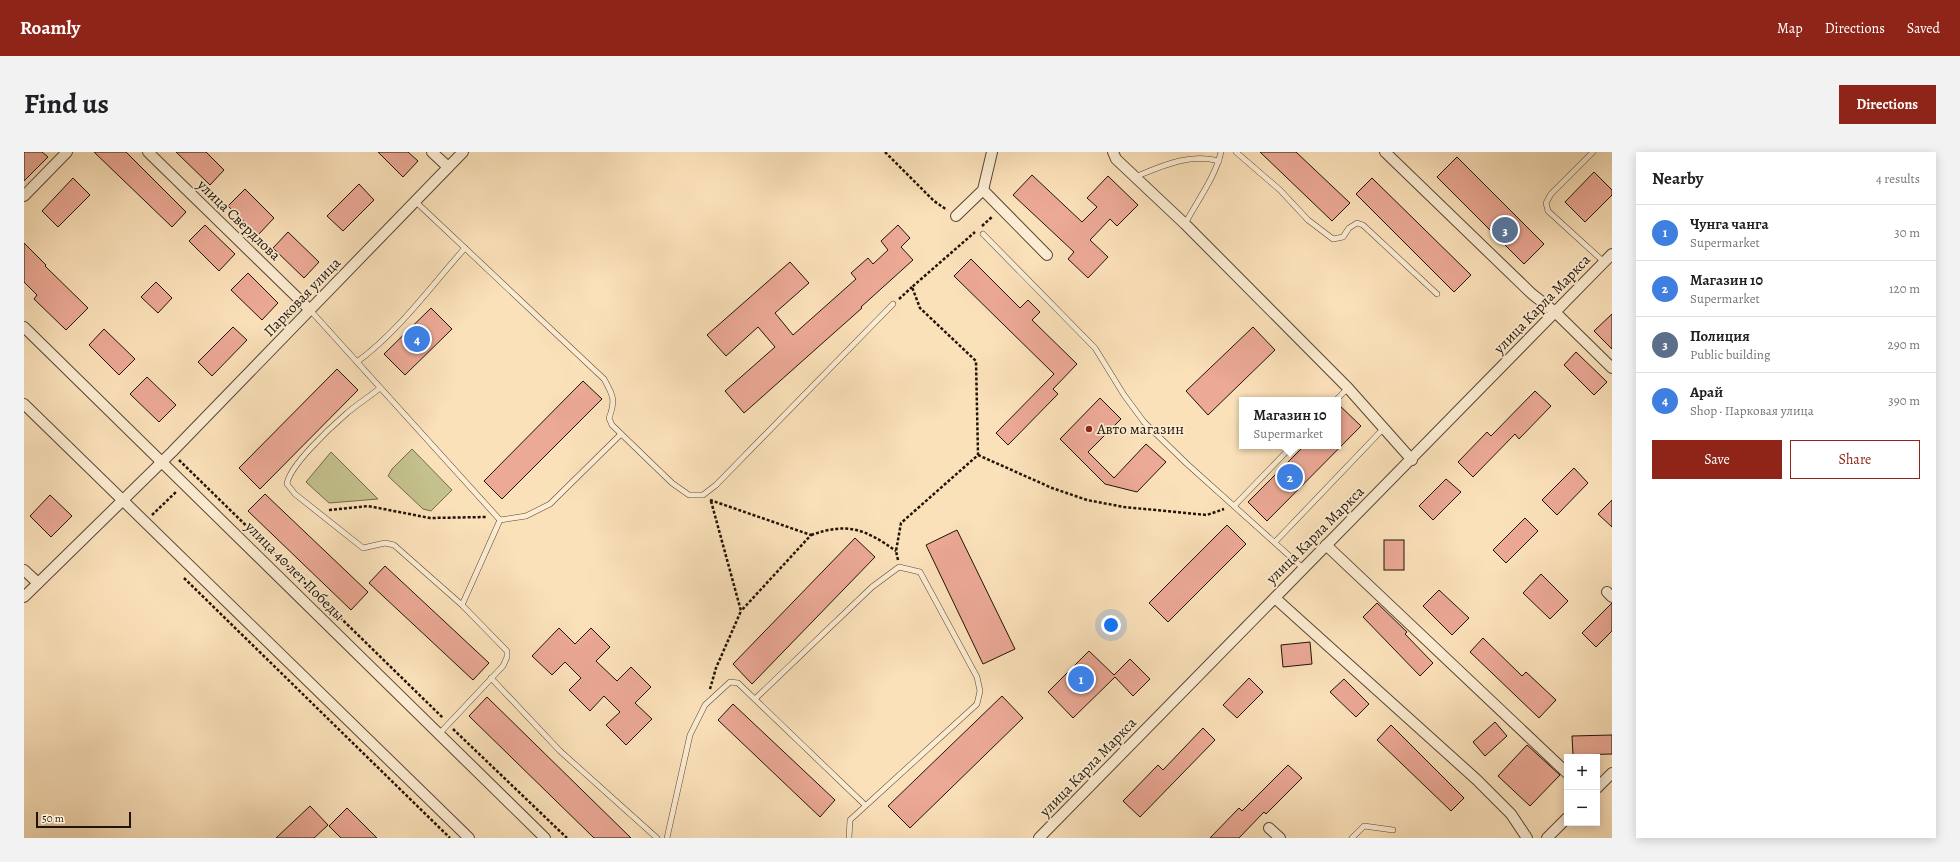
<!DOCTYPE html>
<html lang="en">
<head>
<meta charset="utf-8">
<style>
  :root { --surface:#fff; --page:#f2f2f2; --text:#202124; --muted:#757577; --line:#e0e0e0; --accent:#8f2418 }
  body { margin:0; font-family:Alegreya,serif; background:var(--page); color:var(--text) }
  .controls { position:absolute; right:12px; bottom:12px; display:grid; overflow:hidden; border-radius:0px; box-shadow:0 2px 10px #0003 }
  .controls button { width:36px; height:36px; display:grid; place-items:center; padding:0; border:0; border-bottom:1px solid var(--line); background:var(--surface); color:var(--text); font:20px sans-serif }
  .scale { position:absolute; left:12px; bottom:10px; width:95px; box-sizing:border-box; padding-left:4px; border:2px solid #201407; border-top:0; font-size:11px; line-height:14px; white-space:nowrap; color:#201407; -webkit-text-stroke:3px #fcecd2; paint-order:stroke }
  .you { position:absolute; left:1087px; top:473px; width:14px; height:14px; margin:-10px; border:3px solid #fff; border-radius:50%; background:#1a73e8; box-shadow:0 0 0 6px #1a73e833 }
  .badge { display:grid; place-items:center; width:26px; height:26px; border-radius:50%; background:var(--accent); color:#fff; font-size:13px; font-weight:700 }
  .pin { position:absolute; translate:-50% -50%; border:2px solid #fff; box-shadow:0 1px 4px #0006 }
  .popup { position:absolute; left:1215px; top:245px; width:102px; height:52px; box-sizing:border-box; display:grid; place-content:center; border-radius:0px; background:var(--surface); filter:drop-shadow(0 1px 3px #0005); font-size:13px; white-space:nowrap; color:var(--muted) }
  .popup b { font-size:15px; color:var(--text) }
  .popup::after { content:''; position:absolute; left:50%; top:100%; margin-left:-8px; border:8px solid transparent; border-top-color:var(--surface) }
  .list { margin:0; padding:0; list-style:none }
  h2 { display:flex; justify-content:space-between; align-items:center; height:52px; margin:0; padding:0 16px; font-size:17px }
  h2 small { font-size:13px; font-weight:400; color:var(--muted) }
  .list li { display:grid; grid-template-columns:26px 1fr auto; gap:12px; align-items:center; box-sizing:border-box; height:56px; padding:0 16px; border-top:1px solid var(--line) }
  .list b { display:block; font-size:15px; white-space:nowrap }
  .list p { margin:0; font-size:13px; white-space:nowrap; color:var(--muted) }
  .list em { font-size:13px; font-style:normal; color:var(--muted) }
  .actions { display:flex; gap:8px; padding:12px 16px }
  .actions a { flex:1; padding:9px 0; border:1px solid var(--accent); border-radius:0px; text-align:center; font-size:14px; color:var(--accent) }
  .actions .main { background:var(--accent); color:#fff }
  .map { position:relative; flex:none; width:1588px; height:686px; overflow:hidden; border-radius:0px }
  header { display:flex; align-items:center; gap:24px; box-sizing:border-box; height:56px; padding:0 20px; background:var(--accent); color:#fff }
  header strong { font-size:19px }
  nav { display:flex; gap:22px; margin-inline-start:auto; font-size:14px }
  .intro { display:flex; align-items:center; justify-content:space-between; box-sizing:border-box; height:96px; padding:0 24px }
  h1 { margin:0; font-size:28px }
  .button { padding:10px 18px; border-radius:0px; background:var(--accent); color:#fff; font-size:14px; font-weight:700 }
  main { display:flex; gap:24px; padding:0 24px }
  aside { flex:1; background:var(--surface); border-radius:0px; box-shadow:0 2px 10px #0003 }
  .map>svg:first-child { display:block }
  .green { fill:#c4c18c; stroke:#726a4a }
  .building { fill:#eca996; stroke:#201407 }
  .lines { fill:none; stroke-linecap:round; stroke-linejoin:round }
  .lane-casing { stroke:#574734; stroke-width:6 }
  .street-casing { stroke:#574734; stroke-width:12 }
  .path { stroke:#201407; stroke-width:2.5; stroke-dasharray:3 2; stroke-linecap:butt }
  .lane { stroke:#fcecd2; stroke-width:5 }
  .street { stroke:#fcecd2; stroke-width:10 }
  .poi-dot { fill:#8f2418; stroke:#fcecd2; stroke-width:1.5 }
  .labels { text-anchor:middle; stroke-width:3.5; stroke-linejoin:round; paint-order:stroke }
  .street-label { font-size:15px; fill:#201407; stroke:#fcecd2 }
  .poi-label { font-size:15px; fill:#201407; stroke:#fcecd2; text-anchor:start }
</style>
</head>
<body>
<header>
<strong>Roamly</strong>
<nav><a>Map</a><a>Directions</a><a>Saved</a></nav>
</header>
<div class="intro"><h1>Find us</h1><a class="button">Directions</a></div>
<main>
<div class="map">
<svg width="1588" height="686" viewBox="0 0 1588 686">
  <rect width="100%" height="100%" fill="#fbe1ba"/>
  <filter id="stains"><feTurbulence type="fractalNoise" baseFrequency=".005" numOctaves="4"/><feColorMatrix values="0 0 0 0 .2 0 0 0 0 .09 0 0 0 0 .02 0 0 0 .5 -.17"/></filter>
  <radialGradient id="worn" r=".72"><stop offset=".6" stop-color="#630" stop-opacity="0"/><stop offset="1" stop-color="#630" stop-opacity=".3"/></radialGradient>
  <g class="green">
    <path d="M 388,297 L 428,338 L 407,359 L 399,357 L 364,324 L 368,317 Z"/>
    <path d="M 307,300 L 354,347 L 305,351 L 282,330 Z"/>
  </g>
  <g class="building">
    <path d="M 0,0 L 18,0 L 24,5 L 0,29 Z"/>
    <path d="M 70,0 L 102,0 L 162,60 L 148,75 Z"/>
    <path d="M 152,0 L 182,0 L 200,18 L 186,33 Z"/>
    <path d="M 354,0 L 384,0 L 394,9 L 379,25 Z"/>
    <path d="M 1236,0 L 1272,0 L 1326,51 L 1308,69 Z"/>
    <path d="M 1433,5 L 1520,92 L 1500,112 L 1413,25 Z"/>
    <path d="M 1570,20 L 1588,38 L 1588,43 L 1561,70 L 1541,50 Z"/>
    <path d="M 1008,23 L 1058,70 L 1073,55 L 1063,46 L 1084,24 L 1114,53 L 1093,74 L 1086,67 L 1066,88 L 1084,105 L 1064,126 L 1044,107 L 1050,100 L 989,43 Z"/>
    <path d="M 49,26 L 66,43 L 34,75 L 18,59 Z"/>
    <path d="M 1348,26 L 1447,123 L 1430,140 L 1332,42 Z"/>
    <path d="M 335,32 L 350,48 L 319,79 L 303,64 Z"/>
    <path d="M 221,37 L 250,66 L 234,83 L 204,54 Z"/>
    <path d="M 181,73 L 211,102 L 195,119 L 165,89 Z"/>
    <path d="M 874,73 L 886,86 L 877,95 L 889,108 L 837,155 L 838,156 L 720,261 L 701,239 L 751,195 L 734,175 L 702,204 L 683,183 L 766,110 L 785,131 L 751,161 L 769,183 L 832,127 L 827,121 L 844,106 L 849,112 L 864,98 L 857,89 Z"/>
    <path d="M 264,80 L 295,110 L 280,126 L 249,96 Z"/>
    <path d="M 0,91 L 22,113 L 21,114 L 64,156 L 42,178 L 10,147 L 13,143 L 0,130 Z"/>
    <path d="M 947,107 L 996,156 L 1004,148 L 1016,160 L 1008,168 L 1053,212 L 1029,237 L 1034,242 L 984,293 L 972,281 L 1030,222 L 930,124 Z"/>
    <path d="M 224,121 L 254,151 L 238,168 L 207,138 Z"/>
    <path d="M 132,130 L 148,146 L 134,161 L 117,145 Z"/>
    <path d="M 407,156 L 428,177 L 381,223 L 360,202 Z"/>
    <path d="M 1588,162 L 1588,197 L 1570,179 Z"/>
    <path d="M 209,175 L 223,188 L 188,224 L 174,210 Z"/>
    <path d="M 1229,175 L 1251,198 L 1184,263 L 1162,239 Z"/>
    <path d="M 80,177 L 111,207 L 95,223 L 65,193 Z"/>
    <path d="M 1552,200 L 1583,230 L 1570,243 L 1540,213 Z"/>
    <path d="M 313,217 L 334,238 L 236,337 L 215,316 Z"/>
    <path d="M 123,225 L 152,253 L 135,270 L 106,242 Z"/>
    <path d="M 559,229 L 578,247 L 478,347 L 460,329 Z"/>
    <path d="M 1511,239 L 1527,254 L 1495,287 L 1491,282 L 1449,325 L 1434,310 L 1463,280 L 1467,284 Z"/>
    <path d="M 1076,246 L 1097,267 L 1064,300 L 1090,326 L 1122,292 L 1142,310 L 1113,340 L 1081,332 L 1036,287 Z"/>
    <path d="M 1314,252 L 1337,274 L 1243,369 L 1224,350 L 1280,294 L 1314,294 Z"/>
    <path d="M 1550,316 L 1564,331 L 1533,363 L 1518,348 Z"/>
    <path d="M 1422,327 L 1437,340 L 1409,368 L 1395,354 Z"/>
    <path d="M 241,342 L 344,440 L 327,458 L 224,359 Z"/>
    <path d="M 26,343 L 48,364 L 27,385 L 6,364 Z"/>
    <path d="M 1588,348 L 1588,375 L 1574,362 Z"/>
    <path d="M 1501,366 L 1514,379 L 1482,411 L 1469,398 Z"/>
    <path d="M 1203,373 L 1222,392 L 1144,470 L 1125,451 Z"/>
    <path d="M 933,378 L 991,497 L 959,512 L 902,393 Z"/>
    <path d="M 831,386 L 851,405 L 728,532 L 709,512 Z"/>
    <rect x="1360" y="388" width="20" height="30"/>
    <path d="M 361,414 L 465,511 L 449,528 L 345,431 Z"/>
    <path d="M 1517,422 L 1544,449 L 1526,467 L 1499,441 Z"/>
    <path d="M 1415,438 L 1445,466 L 1428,483 L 1399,454 Z"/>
    <path d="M 1353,451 L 1383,480 L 1381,482 L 1409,511 L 1396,524 L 1339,465 Z"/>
    <path d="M 1588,451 L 1588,479 L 1572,495 L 1558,481 Z"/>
    <path d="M 535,476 L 551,492 L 567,476 L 586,495 L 572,509 L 593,529 L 607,515 L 627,535 L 611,551 L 628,567 L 602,593 L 582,573 L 596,560 L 580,544 L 566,559 L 545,538 L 557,526 L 541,510 L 528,523 L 508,504 Z"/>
    <path d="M 1459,486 L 1498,524 L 1502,520 L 1532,548 L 1515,566 L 1446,500 Z"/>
    <path d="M 1286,490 L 1288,512 L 1259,515 L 1257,493 Z"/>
    <path d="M 1065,499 L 1090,523 L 1106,507 L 1126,527 L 1109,544 L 1091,525 L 1049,566 L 1024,540 Z"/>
    <path d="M 1225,526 L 1239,540 L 1213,566 L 1199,553 Z"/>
    <path d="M 1320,527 L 1345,552 L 1332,565 L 1306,540 Z"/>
    <path d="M 978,544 L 999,566 L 886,676 L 864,654 Z"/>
    <path d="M 463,545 L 607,686 L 570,686 L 445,564 Z"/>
    <path d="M 709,552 L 811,648 L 796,665 L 694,568 Z"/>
    <path d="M 1471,570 L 1483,584 L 1461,604 L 1449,590 Z"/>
    <path d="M 1367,573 L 1440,646 L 1427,659 L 1353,588 Z"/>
    <path d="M 1179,576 L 1191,588 L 1116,665 L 1099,649 L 1134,613 L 1139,618 Z"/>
    <path d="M 1588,583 L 1588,602 L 1549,603 L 1548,584 Z"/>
    <path d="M 1503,593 L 1536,623 L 1506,654 L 1474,624 Z"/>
    <path d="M 1264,613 L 1278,626 L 1242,662 L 1240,660 L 1215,686 L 1186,686 L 1215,656 L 1218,659 Z"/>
    <path d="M 286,654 L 304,673 L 290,686 L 252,686 Z"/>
    <path d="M 323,656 L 353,686 L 317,686 L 305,674 Z"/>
  </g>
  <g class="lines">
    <defs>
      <g id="lane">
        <path d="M 1212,0 L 1256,38 L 1284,68 L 1309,87 L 1319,85 L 1325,76 L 1333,71 L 1339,73 L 1413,142"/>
        <path d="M 1569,0 L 1527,42 L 1522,51 L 1524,59 L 1580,110"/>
        <path d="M 1111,25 C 1138,14 1165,1 1195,9"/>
        <path d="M 391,49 L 580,227 C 589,243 592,248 585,266 L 588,273 L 648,331 L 665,343 L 679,343 L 692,333 L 869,152"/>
        <path d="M 1161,72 C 1173,49 1191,26 1197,0"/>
        <path d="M 959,82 L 1071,196 L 1100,243 L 1120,270 L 1162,311 L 1280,417"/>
        <path d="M 286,158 L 476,368 L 502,364 L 526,352 L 597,282"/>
        <path d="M 333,210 C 376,178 406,135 441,96"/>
        <path d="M 356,236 C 345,245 332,253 322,262 C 307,275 265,314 263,332 L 271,342 L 339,396 L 361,391 L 370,393 L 438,453"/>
        <path d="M 1312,248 L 1324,236"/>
        <path d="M 1211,353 L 1268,294"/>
        <path d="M 1251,390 L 1359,277"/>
        <path d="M 467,526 L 536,599 L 633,686"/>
        <path d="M 731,547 L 848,435 L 875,415 L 896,420 L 953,525 L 956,539 L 953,552 L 826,668 L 825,686"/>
        <path d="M 415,582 L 479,514 L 483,505 L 483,499 L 438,453 L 476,368"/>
        <path d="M 643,686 L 666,583 L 681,553 L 706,530 L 714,531 L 841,653"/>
        <path d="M 1328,686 L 1340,674 L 1369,678"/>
      </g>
      <g id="street">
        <path d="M 124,0 L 286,158"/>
        <path d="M 408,0 L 424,15"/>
        <path d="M 1089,0 L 1092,7 L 1161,72 L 1324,236 L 1388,308"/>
        <path d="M 1361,0 L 1508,142 L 1531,160 L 1588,216"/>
        <path d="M 959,38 L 1023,103"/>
        <path d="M 0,44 L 43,0"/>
        <path d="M 932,64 L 959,38 L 968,0"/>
        <path d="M 0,175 L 521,686"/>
        <path d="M 0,252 L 445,686"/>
        <path d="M 1302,393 L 1543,621"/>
        <path d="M 0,418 L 14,431"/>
        <path d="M 1583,440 L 1588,445"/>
        <path d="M 0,445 L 148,300 L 439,0"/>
        <path d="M 1251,446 L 1453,628 L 1487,662 L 1503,686"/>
        <path d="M 1573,636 L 1588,621"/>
        <path d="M 1245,676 L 1256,686"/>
        <path d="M 1015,686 L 1588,102"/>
        <path d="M 1523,686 L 1543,666"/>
      </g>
    </defs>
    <use href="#lane" class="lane-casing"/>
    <use href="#street" class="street-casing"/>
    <g class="path">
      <path d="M 861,0 L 910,49 L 923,58"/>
      <path d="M 958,74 L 969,64"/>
      <path d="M 875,147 L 888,135"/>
      <path d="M 954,303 L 1028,336 L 1063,348 L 1100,355 L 1183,363 L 1200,357"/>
      <path d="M 155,308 L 419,566"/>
      <path d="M 686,348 L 787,383 L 717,459"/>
      <path d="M 305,358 L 344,354 L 406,366 L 463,365"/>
      <path d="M 128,363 L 153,339"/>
      <path d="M 787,383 C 824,370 841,377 872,399"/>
      <path d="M 874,408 L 872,399 L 877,371 L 954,303 L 952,209 L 896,156 L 888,135 L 951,80"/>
      <path d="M 160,426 L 426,686"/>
      <path d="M 686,537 L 692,516 L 717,459 L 687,349"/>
      <path d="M 429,577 L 543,686"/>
    </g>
    <use href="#lane" class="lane"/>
    <use href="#street" class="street"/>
  </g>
  <circle class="poi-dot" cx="1065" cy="277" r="4"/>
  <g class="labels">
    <g class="street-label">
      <text transform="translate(215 68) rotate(44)" y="5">улица Свердлова</text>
      <text transform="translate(278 145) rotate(-46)" y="5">Парковая улица</text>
      <text transform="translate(1518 152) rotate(-46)" y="5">улица Карла Маркса</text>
      <text transform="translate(1291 383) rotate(-45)" y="5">улица Карла Маркса</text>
      <text transform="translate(271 419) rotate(45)" y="5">улица 40 лет Победы</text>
      <text transform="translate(1064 615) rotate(-46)" y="5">улица Карла Маркса</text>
    </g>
    <g class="poi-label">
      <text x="1073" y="282">Авто магазин</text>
    </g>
  </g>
  <rect width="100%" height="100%" filter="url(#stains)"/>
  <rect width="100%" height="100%" fill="url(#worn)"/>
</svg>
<div class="controls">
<button>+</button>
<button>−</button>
</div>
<div class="scale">50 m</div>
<div class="you"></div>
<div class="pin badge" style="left:1057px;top:527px;background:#3f7fe0">1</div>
<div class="pin badge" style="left:1266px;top:325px;background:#3f7fe0">2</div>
<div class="popup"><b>Магазин 10</b>Supermarket</div>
<div class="pin badge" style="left:1481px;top:78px;background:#5c6f8a">3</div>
<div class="pin badge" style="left:393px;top:187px;background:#3f7fe0">4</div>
</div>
<aside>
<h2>Nearby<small>4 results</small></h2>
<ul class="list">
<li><span class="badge" style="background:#3f7fe0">1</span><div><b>Чунга чанга</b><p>Supermarket</p></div><em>30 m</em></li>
<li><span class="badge" style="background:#3f7fe0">2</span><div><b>Магазин 10</b><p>Supermarket</p></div><em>120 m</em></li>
<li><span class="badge" style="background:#5c6f8a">3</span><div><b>Полиция</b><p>Public building</p></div><em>290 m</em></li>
<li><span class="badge" style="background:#3f7fe0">4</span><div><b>Арай</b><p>Shop · Парковая улица</p></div><em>390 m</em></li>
</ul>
<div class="actions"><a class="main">Save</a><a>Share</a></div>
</aside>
</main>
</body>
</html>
